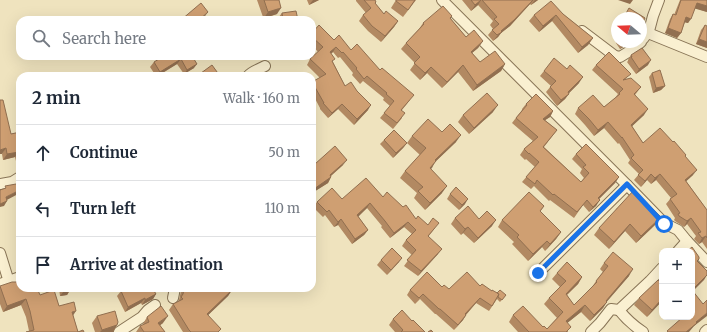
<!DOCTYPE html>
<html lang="en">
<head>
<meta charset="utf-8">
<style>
  :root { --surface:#fff; --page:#f2f2f3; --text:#1f2937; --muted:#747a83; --line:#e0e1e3 }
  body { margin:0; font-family:Merriweather,serif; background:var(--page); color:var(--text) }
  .controls { position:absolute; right:12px; bottom:12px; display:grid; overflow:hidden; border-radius:8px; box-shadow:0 4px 16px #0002 }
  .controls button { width:36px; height:36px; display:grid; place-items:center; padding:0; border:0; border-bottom:1px solid var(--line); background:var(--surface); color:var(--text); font:20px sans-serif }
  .compass { position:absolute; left:611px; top:12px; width:36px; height:36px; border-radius:50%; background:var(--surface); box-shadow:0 4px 16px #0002; rotate:289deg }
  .stop { position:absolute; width:12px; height:12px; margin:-9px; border:3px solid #1a73e8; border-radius:50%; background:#fff }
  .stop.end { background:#1a73e8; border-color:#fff; box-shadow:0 1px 4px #0008 }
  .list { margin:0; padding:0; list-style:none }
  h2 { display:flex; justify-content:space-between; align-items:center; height:52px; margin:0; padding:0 16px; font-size:17px }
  h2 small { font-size:13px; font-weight:400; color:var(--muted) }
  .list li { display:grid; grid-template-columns:26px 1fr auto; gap:12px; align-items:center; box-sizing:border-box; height:56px; padding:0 16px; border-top:1px solid var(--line) }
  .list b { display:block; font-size:15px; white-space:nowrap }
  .list em { font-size:13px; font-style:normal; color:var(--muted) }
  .icon { flex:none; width:22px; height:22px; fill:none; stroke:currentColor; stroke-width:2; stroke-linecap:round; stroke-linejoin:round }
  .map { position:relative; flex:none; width:707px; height:332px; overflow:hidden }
  .search { position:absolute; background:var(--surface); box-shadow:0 4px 16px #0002; left:16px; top:16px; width:300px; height:44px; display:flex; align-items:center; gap:10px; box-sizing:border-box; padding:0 14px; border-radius:12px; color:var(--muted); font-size:15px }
  .panel { position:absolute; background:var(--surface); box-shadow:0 4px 16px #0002; left:16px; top:72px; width:300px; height:220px; border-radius:12px }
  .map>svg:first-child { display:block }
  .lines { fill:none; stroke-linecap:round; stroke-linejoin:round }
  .minor-casing { stroke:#887456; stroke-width:12 }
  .minor { stroke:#faf0d1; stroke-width:10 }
  .wall { fill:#b28962 }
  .shaded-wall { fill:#916f50 }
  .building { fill:#cf9f72; stroke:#916f50 }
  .route { stroke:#1a73e8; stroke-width:5 }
</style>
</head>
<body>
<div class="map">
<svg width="707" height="332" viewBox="0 0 707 332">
  <rect width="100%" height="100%" fill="#efe3be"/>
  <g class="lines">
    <defs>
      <g id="minor">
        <path d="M 442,0 L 627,185"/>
        <path d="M 582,31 L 615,56 L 620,57 L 633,49 L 641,42"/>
        <path d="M 648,33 L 707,57"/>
        <path d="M 643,39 L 649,31 L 653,16 L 659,0"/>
        <path d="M 248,76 C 252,71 260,69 265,66"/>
        <path d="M 0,184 L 12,182 L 20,177"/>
        <path d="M 678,251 L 687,241"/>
        <path d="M 0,253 L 9,282"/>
        <path d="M 538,273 L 627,185 L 664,223 L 678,230 L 687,241 L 707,262"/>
        <path d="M 0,284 L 20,277"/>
        <path d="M 173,298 L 175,288"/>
        <path d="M 619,310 C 626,319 634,326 643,332"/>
        <path d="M 119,332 L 142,317 L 148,310 L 155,305"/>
        <path d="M 591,332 L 600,323 L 611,309 L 619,310 L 650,281 L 662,268"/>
        <path d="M 705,332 L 707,330"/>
      </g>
    </defs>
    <use href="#minor" class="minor-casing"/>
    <use href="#minor" class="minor"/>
  </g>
  <g class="wall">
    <path d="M 257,0 L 279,0 L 277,14 L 265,18 L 265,20 L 249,20 L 250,19 L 263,17 Z"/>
    <path d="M 307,0 L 319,0 L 309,5 Z"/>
    <path d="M 356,0 L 375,0 L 376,2 L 375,4 L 384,14 L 398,21 L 394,27 L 381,42 L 368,31 L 359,21 L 363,15 L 366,13 L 356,1 Z"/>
    <path d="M 396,0 L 416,0 L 403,17 L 391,8 Z"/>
    <path d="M 462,0 L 538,0 L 531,5 L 530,4 L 510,26 L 501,33 L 498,37 L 493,41 L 488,35 L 493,29 L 490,25 L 493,21 L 478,5 L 471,11 Z"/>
    <path d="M 680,0 L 707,0 L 707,12 L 695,8 L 688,23 L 685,22 L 681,33 L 677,38 L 665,33 L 670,19 L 673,14 L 674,15 Z"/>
    <path d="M 282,13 L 298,20 L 279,20 L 278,18 Z"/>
    <path d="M 563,14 L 593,38 L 588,45 L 578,53 L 552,21 L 539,32 L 529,21 L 534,15 Z"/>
    <path d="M 452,16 L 450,18 L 466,37 L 483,41 L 478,48 L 472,53 L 480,62 L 505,64 L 501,71 L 473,91 L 458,72 L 442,88 L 427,73 L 420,80 L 410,70 L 415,63 L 401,49 L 406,43 L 419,29 L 423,23 Z"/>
    <path d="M 705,25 L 707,48 L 696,44 L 701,30 Z"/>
    <path d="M 312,33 L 334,40 L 351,50 L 380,70 L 410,100 L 402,110 L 402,118 L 393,129 L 380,118 L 390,106 L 383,100 L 384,98 L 363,81 L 360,84 L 352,75 L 353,73 L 340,57 L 338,58 L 333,52 L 331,54 L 333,62 L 345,86 L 368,110 L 354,125 L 338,109 L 328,118 L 320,109 L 320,108 L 312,93 L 312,82 L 320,78 L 307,65 L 310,59 L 318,52 L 312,45 Z"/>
    <path d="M 617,41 L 617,42 L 631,42 L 620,49 L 616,43 Z"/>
    <path d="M 631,55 L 648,65 L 636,74 L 627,62 L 628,61 L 628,60 Z"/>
    <path d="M 192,56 L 194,68 L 184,74 L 177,64 L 158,76 L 156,76 L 150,67 L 154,62 Z"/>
    <path d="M 596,65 L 627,79 L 641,87 L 635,95 L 644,115 L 632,126 L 643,143 L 685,157 L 693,175 L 686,181 L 707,210 L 707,249 L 702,242 L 699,244 L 694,239 L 696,236 L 687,224 L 684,227 L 675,221 L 674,220 L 675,218 L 666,204 L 671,198 L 656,180 L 651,184 L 647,180 L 641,187 L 634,180 L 639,174 L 628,163 L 630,160 L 619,143 L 618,144 L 604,128 L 594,136 L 585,125 L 575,114 L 578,108 L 604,107 L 615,98 L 618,94 L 592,70 Z"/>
    <path d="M 544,71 L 579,83 L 569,93 L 565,99 L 557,106 L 546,92 L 551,86 L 540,76 Z"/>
    <path d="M 652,73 L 665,86 L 661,90 L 653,93 L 649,77 Z"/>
    <path d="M 526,104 L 553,111 L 550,117 L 545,120 L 557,130 L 544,147 L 581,182 L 584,178 L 580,173 L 582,169 L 572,159 L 576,154 L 619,177 L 615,183 L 599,199 L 596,206 L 589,212 L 583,205 L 574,218 L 550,200 L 549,201 L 534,186 L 531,189 L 522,182 L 535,167 L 526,159 L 525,160 L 520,155 L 524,149 L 533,141 L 512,123 L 522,110 L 522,109 Z"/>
    <path d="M 493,112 L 469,134 L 458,122 L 463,115 Z"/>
    <path d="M 20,132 L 20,161 L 16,161 L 15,157 L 3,160 L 2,154 L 11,134 Z"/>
    <path d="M 442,132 L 456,142 L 435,162 L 430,169 L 442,193 L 425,210 L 414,198 L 417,193 L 400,178 L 405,171 L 420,155 L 407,143 L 412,136 Z"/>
    <path d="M 384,140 L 407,143 L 403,148 L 393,158 L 380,144 Z"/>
    <path d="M 312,159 L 315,164 L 343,165 L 331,176 L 331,177 L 328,183 L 312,193 Z"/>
    <path d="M 450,194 L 465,204 L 459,210 L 447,199 Z"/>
    <path d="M 383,197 L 403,207 L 416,219 L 428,225 L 435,228 L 428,237 L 438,254 L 418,276 L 404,266 L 412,255 L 402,246 L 406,240 L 412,234 L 404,227 L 390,238 L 381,227 L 382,226 L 367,208 L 358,216 L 368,230 L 364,235 L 352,244 L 338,225 L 334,227 L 325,215 L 323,217 L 313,207 L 317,202 L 342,199 Z"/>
    <path d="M 544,206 L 540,212 L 561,232 L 556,239 L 545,251 L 542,247 L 528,261 L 512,244 L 514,242 L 498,227 L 502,220 Z"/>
    <path d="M 617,208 L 661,217 L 656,224 L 636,243 L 625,231 L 609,249 L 594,235 L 599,228 L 614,213 Z"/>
    <path d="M 455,218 L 479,219 L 492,226 L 474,243 L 463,233 L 461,235 L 451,224 Z"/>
    <path d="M 381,260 L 399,262 L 387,275 L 377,265 Z"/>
    <path d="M 604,263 L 629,276 L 607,301 L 603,308 L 590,321 L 581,312 L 567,323 L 568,332 L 518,332 L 509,322 L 513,315 L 547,329 L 557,318 L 544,304 L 549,298 L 560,287 L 552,279 L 557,273 L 582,277 L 578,284 L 567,295 L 574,305 L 592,287 L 596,281 L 603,272 L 600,269 Z"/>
    <path d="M 660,282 L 662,301 L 647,317 L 634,305 L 639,298 Z"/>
    <path d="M 0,286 L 40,295 L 59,306 L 73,315 L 78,332 L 29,331 L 26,317 L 21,305 L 3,312 L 0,304 Z"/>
    <path d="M 480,286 L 497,293 L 506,295 L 500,302 L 497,299 L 489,311 L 476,303 L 466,315 L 463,320 L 454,330 L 436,314 L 435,314 L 420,299 L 415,304 L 407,295 L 410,290 L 442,287 L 449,289 Z"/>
    <path d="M 59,288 L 70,288 L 70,290 L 67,295 L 60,296 Z"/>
    <path d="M 88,288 L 96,288 L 90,291 Z"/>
    <path d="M 183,288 L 231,288 L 232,290 L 228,296 L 208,315 L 219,332 L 183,332 L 169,310 L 173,304 L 178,302 L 179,300 L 181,291 Z"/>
    <path d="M 121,291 L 155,292 L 156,294 L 153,299 L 142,305 L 141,303 L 125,312 L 117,296 Z"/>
    <path d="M 97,316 L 117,325 L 113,332 L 95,332 L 92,323 Z"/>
    <path d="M 147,317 L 163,323 L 160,325 L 165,332 L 136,332 L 140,326 L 143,325 L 143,324 Z"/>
    <path d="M 393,319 L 412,321 L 425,332 L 395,332 L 389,325 Z"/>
  </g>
  <g class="shaded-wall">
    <path d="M 313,0 L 319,0 L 309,5 Z"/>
    <path d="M 481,0 L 478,5 L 471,11 L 475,5 Z"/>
    <path d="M 533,0 L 530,4 L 510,26 L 501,33 L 498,37 L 493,41 L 501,31 Z"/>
    <path d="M 535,0 L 538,0 L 531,5 Z"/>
    <path d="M 618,0 L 633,0 L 630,4 Z"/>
    <path d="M 697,3 L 707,6 L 707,12 L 693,8 Z"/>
    <path d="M 281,8 L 277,14 L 264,18 L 268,12 Z"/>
    <path d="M 208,12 L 203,19 L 202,20 L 199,20 Z"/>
    <path d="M 556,15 L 552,21 L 539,32 L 543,26 Z"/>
    <path d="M 686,17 L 691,19 L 688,23 L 683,22 Z"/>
    <path d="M 398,21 L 394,27 L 381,42 L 385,36 Z"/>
    <path d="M 668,28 L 681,33 L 677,38 L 665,33 Z"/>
    <path d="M 593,38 L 588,45 L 578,53 L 582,47 Z"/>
    <path d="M 699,39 L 707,42 L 707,48 L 696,44 Z"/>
    <path d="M 483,41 L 478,48 L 466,58 L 471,52 Z"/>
    <path d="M 627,42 L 631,42 L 620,49 L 624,44 Z"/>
    <path d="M 336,47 L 333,52 L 326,57 L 330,52 Z"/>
    <path d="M 245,56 L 255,56 L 243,59 Z"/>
    <path d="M 181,59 L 177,64 L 157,76 L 160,72 Z"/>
    <path d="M 651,60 L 648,65 L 636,74 L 639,69 Z"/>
    <path d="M 197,64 L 194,68 L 184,74 L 187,70 Z"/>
    <path d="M 505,64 L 501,71 L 473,91 L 477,85 Z"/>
    <path d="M 463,65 L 458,72 L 442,88 L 447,82 Z"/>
    <path d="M 431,67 L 427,73 L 420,80 L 425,73 Z"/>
    <path d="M 583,77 L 579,83 L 566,96 L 569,94 L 565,99 L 557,106 L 561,100 Z"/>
    <path d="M 665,86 L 661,90 L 653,93 L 656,88 Z"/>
    <path d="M 342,104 L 338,109 L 328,118 L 332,113 Z"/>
    <path d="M 371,105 L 368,110 L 354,125 L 357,119 Z"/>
    <path d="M 498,105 L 493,112 L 469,134 L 474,128 Z"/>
    <path d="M 648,109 L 644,115 L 627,131 L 631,125 Z"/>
    <path d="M 553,111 L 550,117 L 539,124 L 543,119 Z"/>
    <path d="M 608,122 L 604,128 L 594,136 L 598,130 Z"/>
    <path d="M 461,135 L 456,142 L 435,162 L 432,168 L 425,175 L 435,160 Z"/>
    <path d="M 407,143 L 403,148 L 393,158 L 396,153 Z"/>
    <path d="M 6,148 L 2,154 L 0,154 L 0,150 Z"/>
    <path d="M 19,152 L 15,157 L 3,160 L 7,154 Z"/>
    <path d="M 20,156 L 20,161 L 16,161 Z"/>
    <path d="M 347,160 L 343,165 L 326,180 L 330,175 Z"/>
    <path d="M 697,170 L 693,175 L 681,186 L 685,180 Z"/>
    <path d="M 651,174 L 647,180 L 641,187 L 645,181 Z"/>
    <path d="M 660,174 L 656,180 L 651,184 L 655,178 Z"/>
    <path d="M 331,177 L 328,183 L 312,193 L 312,192 L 314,189 Z"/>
    <path d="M 619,177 L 615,183 L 594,204 L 598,198 Z"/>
    <path d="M 447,186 L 442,193 L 425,210 L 430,203 Z"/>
    <path d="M 20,190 L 20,193 L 3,202 L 6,197 Z"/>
    <path d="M 468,199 L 465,204 L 459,210 L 462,205 Z"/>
    <path d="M 600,200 L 596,206 L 589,212 L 593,207 Z"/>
    <path d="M 7,201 L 4,206 L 0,207 L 0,204 Z"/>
    <path d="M 370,203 L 367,208 L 354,221 L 357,215 Z"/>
    <path d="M 661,217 L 656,224 L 636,243 L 641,236 Z"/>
    <path d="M 691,218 L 687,224 L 684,227 L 687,221 Z"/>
    <path d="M 341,219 L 338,225 L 334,227 L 338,222 Z"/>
    <path d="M 496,220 L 492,226 L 474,243 L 478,238 Z"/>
    <path d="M 408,222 L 404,227 L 390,238 L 394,233 Z"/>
    <path d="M 630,224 L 625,231 L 609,249 L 614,242 Z"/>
    <path d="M 468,227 L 463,233 L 461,235 L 465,229 Z"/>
    <path d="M 368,230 L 364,235 L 352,244 L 355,239 Z"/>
    <path d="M 561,232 L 556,239 L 545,251 L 550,244 Z"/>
    <path d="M 706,236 L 702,242 L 699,244 L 702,238 Z"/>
    <path d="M 547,241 L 542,247 L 528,261 L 533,254 Z"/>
    <path d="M 442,249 L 438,254 L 418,276 L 421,271 Z"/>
    <path d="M 402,258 L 399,262 L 387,275 L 391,270 Z"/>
    <path d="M 633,269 L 629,276 L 604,305 L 607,302 L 603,308 L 590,321 L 594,315 Z"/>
    <path d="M 707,275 L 704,280 L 692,292 L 692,290 Z"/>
    <path d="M 582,277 L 578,284 L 561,300 L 566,294 Z"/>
    <path d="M 92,288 L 96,288 L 90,291 Z"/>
    <path d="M 157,288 L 159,288 L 150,296 L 154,291 Z"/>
    <path d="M 70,290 L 67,295 L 60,296 L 64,291 Z"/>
    <path d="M 232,290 L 228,296 L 203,320 L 207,314 Z"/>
    <path d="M 156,294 L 153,299 L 142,305 L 145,300 Z"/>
    <path d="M 145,298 L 141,303 L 125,312 L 128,307 Z"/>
    <path d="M 480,298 L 476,303 L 462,319 L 465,314 Z"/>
    <path d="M 26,299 L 21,305 L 3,312 L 7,306 Z"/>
    <path d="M 662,299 L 662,301 L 647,317 L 652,310 Z"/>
    <path d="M 585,305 L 581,312 L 561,328 L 566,321 Z"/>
    <path d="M 76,311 L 72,317 L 72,312 Z"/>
    <path d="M 707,313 L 707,316 L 694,326 L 689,332 L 686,332 L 696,322 Z"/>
    <path d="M 466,315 L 463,320 L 454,330 Z"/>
    <path d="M 168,316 L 163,323 L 154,330 L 158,323 Z"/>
    <path d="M 117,325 L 113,332 L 100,332 L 102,330 Z"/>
  </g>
  <g class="building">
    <path d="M 264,0 L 279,0 L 281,8 L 268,12 Z"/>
    <path d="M 364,0 L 375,0 L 376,2 L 375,3 L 384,14 L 386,11 L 398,21 L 385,36 L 372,26 L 363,15 L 371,8 Z"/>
    <path d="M 396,0 L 415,0 L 408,10 L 396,1 Z"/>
    <path d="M 471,0 L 481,0 L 475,5 Z"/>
    <path d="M 482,0 L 533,0 L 514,20 L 501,31 L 502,32 L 497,35 L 492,30 L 499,24 L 494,19 L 497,17 Z"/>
    <path d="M 681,0 L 707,0 L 707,6 L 697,3 L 691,19 L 686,17 L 681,33 L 668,28 L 673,14 L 676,15 Z"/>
    <path d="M 551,1 L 563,14 L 593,38 L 582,47 L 556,15 L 543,26 L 534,15 Z"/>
    <path d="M 201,3 L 208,12 L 199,20 L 181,20 Z"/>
    <path d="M 443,6 L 452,16 L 450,18 L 466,37 L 474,30 L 483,41 L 471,52 L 480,62 L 495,51 L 505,64 L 477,85 L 463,65 L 447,82 L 431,67 L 425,73 L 414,63 L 420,57 L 406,43 L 424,24 L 423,23 Z"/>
    <path d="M 629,8 L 645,18 L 641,26 L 641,18 L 626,18 L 624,17 Z"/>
    <path d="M 296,11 L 298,20 L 283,20 L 282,13 Z"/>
    <path d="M 265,17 L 265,20 L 250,20 L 250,19 Z"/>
    <path d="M 319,25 L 334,40 L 339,35 L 351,50 L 357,44 L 380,70 L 382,68 L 414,95 L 401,110 L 405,113 L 397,123 L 384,113 L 394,101 L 386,94 L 387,93 L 367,76 L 364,79 L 356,69 L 357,68 L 343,52 L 342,53 L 336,47 L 330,52 L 335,59 L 332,61 L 345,86 L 351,82 L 357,91 L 371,105 L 357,119 L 342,104 L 332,113 L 323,103 L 324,103 L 312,82 L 326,74 L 310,59 L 323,47 L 312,37 L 312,33 Z"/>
    <path d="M 705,25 L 707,26 L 707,42 L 699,39 Z"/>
    <path d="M 622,42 L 627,42 L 624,44 Z"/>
    <path d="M 642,48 L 651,60 L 639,69 L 631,57 L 632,57 L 631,55 Z"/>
    <path d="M 609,52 L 631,74 L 623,80 L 631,78 L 641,87 L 634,94 L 648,109 L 631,125 L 643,143 L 660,128 L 673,142 L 674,141 L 686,155 L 685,156 L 697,170 L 685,180 L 707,210 L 707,238 L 706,236 L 702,238 L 698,233 L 701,232 L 691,218 L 687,221 L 679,216 L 678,214 L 680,213 L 670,199 L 677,194 L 660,174 L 655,178 L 651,174 L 645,181 L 638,175 L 643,170 L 631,158 L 634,155 L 622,137 L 622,138 L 608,122 L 598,130 L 589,119 L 578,108 L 593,95 L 604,107 L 620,94 L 619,93 L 623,89 L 596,65 Z"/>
    <path d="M 164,56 L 192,56 L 197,64 L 187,70 L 181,59 L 160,72 L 154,62 Z"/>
    <path d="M 554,58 L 567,69 L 570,65 L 583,77 L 568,92 L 569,94 L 561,100 L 550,87 L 556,81 L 544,71 Z"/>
    <path d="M 212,65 L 220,76 L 197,76 Z"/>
    <path d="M 660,70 L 665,86 L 656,88 L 652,73 Z"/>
    <path d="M 487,93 L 498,105 L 474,128 L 463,115 Z"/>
    <path d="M 536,94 L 553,111 L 543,119 L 557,130 L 543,147 L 581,182 L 589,173 L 583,167 L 586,165 L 576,154 L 586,144 L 619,177 L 598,198 L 600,200 L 593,207 L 587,200 L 577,212 L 554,194 L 553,195 L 537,180 L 535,184 L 526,177 L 539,162 L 529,153 L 529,154 L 524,149 L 538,137 L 516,118 L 527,105 L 526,104 Z"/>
    <path d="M 0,100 L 3,100 L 11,134 L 20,132 L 20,156 L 19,152 L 7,154 L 6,148 L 0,150 Z"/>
    <path d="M 428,119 L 442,132 L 450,124 L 461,135 L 435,160 L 436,161 L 430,168 L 447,186 L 430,203 L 418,191 L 423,187 L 405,171 L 426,148 L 412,136 Z"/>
    <path d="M 394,130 L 407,143 L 396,153 L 384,140 Z"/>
    <path d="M 335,146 L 347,160 L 330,175 L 331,177 L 314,189 L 312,186 L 312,159 L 315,164 Z"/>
    <path d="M 366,178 L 383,197 L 387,192 L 403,207 L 406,205 L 416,219 L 418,216 L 428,225 L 433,218 L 439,223 L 428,236 L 442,249 L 421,271 L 407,260 L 416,250 L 406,240 L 416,230 L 408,222 L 394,233 L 385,221 L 370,203 L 357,215 L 368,230 L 355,239 L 341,219 L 338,222 L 329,210 L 327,212 L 317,202 L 332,188 L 342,199 Z"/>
    <path d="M 20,182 L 20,190 L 6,197 L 7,201 L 0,204 L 0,190 L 6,188 L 5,186 L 16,184 Z"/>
    <path d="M 456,187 L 468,199 L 462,205 L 450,194 Z"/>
    <path d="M 634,190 L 661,217 L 641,236 L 630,224 L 614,242 L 599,228 Z"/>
    <path d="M 529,192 L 544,206 L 540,211 L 561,232 L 550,244 L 547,241 L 533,254 L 517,237 L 519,235 L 502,220 Z"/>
    <path d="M 468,206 L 479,219 L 487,211 L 496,220 L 478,238 L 468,227 L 465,229 L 455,218 Z"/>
    <path d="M 692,247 L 699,257 L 699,259 L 697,261 L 707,271 L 707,275 L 692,290 L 703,304 L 707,300 L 707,313 L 696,322 L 697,323 L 686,332 L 668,332 L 667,331 L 683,317 L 692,317 L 692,251 L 687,251 Z"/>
    <path d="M 392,248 L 402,258 L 391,270 L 381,260 Z"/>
    <path d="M 613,252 L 633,269 L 606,301 L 607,302 L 594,315 L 585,305 L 566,321 L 571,327 L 566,332 L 529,332 L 513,315 L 523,306 L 543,327 L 544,326 L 547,329 L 563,312 L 549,298 L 566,281 L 557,273 L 567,262 L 582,277 L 566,294 L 574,305 L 597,282 L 596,281 L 608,266 L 604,263 Z"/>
    <path d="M 427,272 L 442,287 L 444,285 L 449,289 L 467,272 L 480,286 L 482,284 L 492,291 L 492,290 L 499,294 L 492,306 L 480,298 L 465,314 L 466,315 L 458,325 L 440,309 L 439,309 L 423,294 L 419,298 L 410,290 Z"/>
    <path d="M 20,279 L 20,288 L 37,288 L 40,295 L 54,290 L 59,306 L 74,302 L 76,311 L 72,312 L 78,332 L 26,332 L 34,330 L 30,311 L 26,299 L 7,306 L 0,286 L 12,282 L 16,282 Z"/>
    <path d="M 658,280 L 660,282 L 662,280 L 662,299 L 652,310 L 639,298 Z"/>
    <path d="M 63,288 L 70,288 L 70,290 L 64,291 Z"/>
    <path d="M 127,288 L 157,288 L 154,291 L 156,294 L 145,300 L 145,298 L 128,307 L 121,291 Z"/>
    <path d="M 184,288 L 230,288 L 232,290 L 207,314 L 221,329 L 218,332 L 191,332 L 189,330 L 173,304 L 183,299 L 181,297 L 183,294 Z"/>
    <path d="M 500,290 L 506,295 L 502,300 L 498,297 L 499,294 L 497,293 Z"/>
    <path d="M 161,306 L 168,316 L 158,323 L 165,332 L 144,332 L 140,326 L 149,322 L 147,317 Z"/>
    <path d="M 402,310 L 412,321 L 413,320 L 425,332 L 401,332 L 403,330 L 393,319 Z"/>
    <path d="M 115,311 L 118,322 L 117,325 L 102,330 L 97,316 Z"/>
    <path d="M 83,330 L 84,332 L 78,332 Z"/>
    <path d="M 431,330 L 433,332 L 428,332 Z"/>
  </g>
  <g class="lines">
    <path class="route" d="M 538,273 L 627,184 L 664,224"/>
  </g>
</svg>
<div class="controls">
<button>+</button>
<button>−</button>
</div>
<svg class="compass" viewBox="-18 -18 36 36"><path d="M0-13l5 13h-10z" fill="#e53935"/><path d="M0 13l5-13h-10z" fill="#747a83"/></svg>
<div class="stop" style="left:664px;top:224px"></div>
<div class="stop end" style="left:538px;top:273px"></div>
<div class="search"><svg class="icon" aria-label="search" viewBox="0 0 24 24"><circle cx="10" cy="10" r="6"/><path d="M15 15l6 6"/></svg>Search here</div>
<section class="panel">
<h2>2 min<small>Walk · 160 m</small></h2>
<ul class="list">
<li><svg class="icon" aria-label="ahead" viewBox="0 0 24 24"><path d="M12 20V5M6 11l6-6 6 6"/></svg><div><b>Continue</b></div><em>50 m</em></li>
<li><svg class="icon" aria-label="left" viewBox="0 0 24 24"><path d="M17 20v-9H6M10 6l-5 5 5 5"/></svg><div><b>Turn left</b></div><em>110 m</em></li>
<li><svg class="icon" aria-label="arrive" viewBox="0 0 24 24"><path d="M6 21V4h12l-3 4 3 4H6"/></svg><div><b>Arrive at destination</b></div></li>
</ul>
</section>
</div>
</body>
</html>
